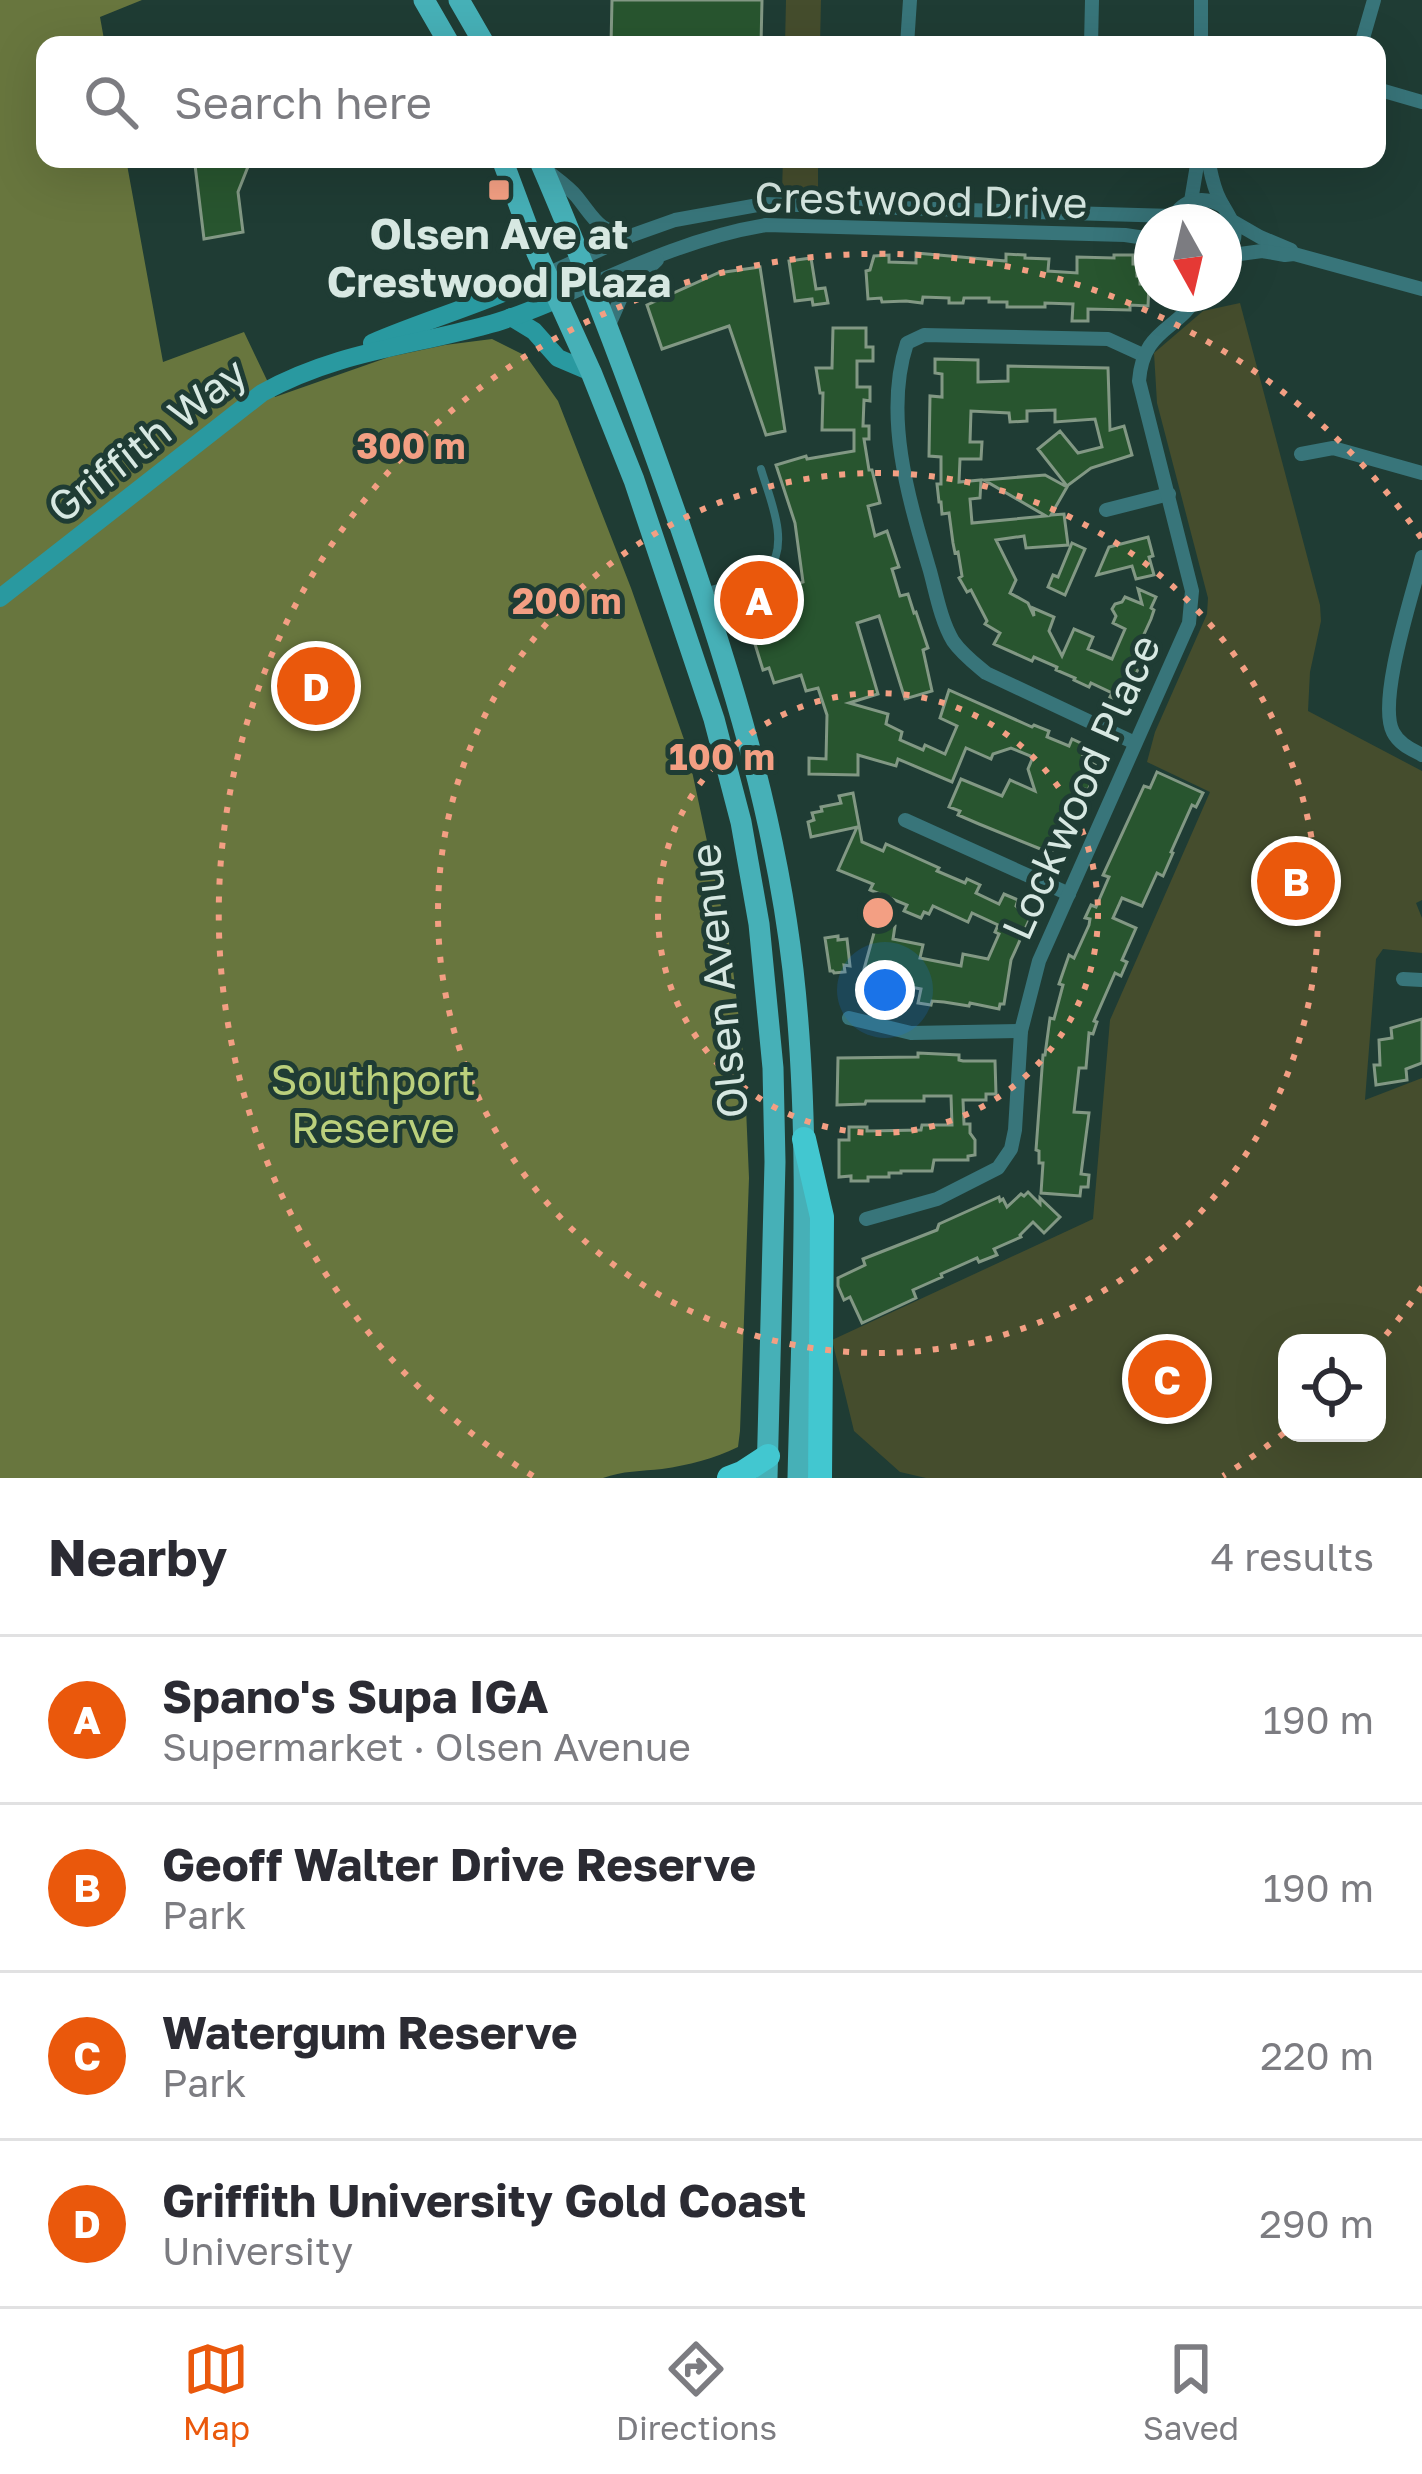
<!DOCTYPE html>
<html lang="en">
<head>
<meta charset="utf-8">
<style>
  :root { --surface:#fff; --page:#f7f7f7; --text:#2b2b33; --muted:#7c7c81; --line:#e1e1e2; --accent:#ea580c }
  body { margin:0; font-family:"Golos Text",sans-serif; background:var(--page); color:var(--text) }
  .controls { position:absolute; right:36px; bottom:36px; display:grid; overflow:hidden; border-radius:24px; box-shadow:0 12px 48px #0002 }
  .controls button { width:108px; height:108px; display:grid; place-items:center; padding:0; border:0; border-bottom:3px solid var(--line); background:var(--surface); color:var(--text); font:60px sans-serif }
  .compass { position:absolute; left:1134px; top:204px; width:108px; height:108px; border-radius:50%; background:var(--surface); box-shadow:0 12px 48px #0002; rotate:172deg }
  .you { position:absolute; left:885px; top:990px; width:42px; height:42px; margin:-30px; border:9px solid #fff; border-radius:50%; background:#1a73e8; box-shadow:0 0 0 18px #1a73e833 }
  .badge { display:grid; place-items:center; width:78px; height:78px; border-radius:50%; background:var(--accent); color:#fff; font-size:39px; font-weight:700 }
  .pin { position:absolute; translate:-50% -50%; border:6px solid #fff; box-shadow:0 3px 12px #0006 }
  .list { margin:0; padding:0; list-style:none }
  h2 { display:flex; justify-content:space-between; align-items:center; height:156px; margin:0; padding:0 48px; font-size:51px }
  h2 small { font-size:39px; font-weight:400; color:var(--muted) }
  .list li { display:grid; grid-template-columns:78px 1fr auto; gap:36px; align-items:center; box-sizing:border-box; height:168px; padding:0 48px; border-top:3px solid var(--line) }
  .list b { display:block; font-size:45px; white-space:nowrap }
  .list p { margin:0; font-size:39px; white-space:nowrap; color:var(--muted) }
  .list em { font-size:39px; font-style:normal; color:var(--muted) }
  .icon { flex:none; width:66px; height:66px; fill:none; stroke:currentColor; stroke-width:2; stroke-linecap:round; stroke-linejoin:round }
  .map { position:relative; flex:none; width:1422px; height:1478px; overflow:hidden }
  .search { position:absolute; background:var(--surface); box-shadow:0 12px 48px #0002; left:36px; right:36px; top:36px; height:132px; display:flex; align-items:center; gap:30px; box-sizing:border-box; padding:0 42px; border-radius:24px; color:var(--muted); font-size:45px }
  .sheet { height:828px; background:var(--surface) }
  nav { display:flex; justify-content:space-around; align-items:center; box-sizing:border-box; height:168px; border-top:3px solid var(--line); background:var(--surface); font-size:33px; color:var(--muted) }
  nav a { display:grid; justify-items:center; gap:6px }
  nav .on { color:var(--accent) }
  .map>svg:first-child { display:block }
  .green { fill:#454d2d; fill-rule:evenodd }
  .forest { fill:#68763e }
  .building { fill:#28552f; stroke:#829884; stroke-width:3 }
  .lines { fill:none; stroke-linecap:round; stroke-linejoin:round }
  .lane { stroke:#38757a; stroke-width:8 }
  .street { stroke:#38757a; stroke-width:14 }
  .secondary { stroke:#2999a0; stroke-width:18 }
  .primary { stroke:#46b0b7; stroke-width:21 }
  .highway { stroke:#42c7d0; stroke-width:24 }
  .ring { fill:none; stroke:#f39f83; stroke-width:6; stroke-dasharray:6 12 }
  .poi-dot { fill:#f39f83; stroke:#1f3c34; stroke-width:4.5 }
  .labels { text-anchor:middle; stroke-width:10; stroke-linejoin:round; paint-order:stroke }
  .street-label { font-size:42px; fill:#d7e8e2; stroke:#1f3c34 }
  .poi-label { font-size:42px; font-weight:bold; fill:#d7e8e2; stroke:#1f3c34 }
  .park-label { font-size:42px; fill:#bbd07c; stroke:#1f3c34 }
  .centre { fill:#f39f83; stroke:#1f3c34; stroke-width:6 }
  .ring-label { font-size:36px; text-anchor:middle; font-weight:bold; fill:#f39f83; stroke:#1f3c34; stroke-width:10; stroke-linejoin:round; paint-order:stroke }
</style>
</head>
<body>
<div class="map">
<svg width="1422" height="1478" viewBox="0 0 1422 1478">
  <rect width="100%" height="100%" fill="#1f3c34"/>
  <g class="green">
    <path d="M 786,0 L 821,0 L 820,45 L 785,45 Z"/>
    <path d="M 783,159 L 818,159 L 818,189 L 782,190 Z"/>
    <path d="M 1240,303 L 1320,605 L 1321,621 L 1310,672 L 1308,711 L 1422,771 L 1422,900 L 1416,903 L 1422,918 L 1422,953 L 1383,949 L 1376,959 L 1365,1100 L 1422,1078 L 1422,1478 L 926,1478 L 900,1472 L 854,1431 L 832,1340 L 1093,1219 L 1110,1020 L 1210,792 L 1147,762 L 1155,732 L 1207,614 L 1208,598 L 1157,403 L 1154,353 L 1203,311 ZM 1287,1343 L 1377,1343 L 1377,1433 L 1287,1433 Z"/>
  </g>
  <path class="forest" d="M 0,0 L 142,0 L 100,17 L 105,45 L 45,45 L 45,159 L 126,159 L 163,362 L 244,332 L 275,397 L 389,357 L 445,345 L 492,339 L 526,356 L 558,401 L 631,588 L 687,748 L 731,953 L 744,1061 L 749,1178 L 740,1431 L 738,1447 C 713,1459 689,1465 662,1469 C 642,1471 622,1471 603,1478 L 0,1478 Z"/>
  <g class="building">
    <path d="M 612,0 L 762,0 L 761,45 L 611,45 Z"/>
    <path d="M 198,159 L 251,159 L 238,192 L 243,232 L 204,239 L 195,165 Z"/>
    <path d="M 916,253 L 1006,261 L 1006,254 L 1025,255 L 1025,258 L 1049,259 L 1048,271 L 1077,273 L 1077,257 L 1114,258 L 1114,255 L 1133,255 L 1133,264 L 1137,264 L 1137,276 L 1140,276 L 1140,284 L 1149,284 L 1148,306 L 1130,305 L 1130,310 L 1088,309 L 1088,321 L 1072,321 L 1073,304 L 1045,303 L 1045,307 L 1007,307 L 1007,302 L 989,302 L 989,298 L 964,298 L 963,303 L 949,303 L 949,298 L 923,297 L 922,303 L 906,301 L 882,302 L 881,298 L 868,299 L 866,271 L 870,270 L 874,256 L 889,255 L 889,262 L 916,263 Z"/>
    <path d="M 811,258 L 816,289 L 825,288 L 828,303 L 813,305 L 812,299 L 795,301 L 789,261 Z"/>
    <path d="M 760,267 L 785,431 L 766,435 L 729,326 L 662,349 L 647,305 L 718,273 Z"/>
    <path d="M 833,328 L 866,328 L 866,347 L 873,347 L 873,361 L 857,361 L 857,387 L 870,387 L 870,401 L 864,400 L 863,426 L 869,426 L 869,439 L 864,439 L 869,470 L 872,470 L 880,503 L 868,506 L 875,536 L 887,531 L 899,567 L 892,569 L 900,596 L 908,594 L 914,613 L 916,612 L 928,648 L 923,650 L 932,691 L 905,699 L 879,616 L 857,623 L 878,694 L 849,703 L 888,714 L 886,724 L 902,732 L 900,740 L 923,750 L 925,745 L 945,754 L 957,726 L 940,718 L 949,690 L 1032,727 L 1034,725 L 1049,731 L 1047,737 L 1069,746 L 1072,739 L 1087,746 L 1083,755 L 1089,758 L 1088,761 L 1095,765 L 1094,768 L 1097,769 L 1088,790 L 1079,787 L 1063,822 L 1072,826 L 1064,844 L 1053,850 L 1045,846 L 1043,850 L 979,824 L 958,815 L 960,811 L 949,807 L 961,779 L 1002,796 L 1010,780 L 1035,791 L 1028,769 L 1033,757 L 1011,748 L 993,754 L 991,759 L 966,748 L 952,782 L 898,759 L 896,766 L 858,755 L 858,775 L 809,774 L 809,758 L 826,759 L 827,715 L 818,688 L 806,691 L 801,675 L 774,683 L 769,668 L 763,670 L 739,592 L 776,577 L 780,589 L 803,582 L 795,523 L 776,465 L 806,456 L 807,459 L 854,451 L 854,430 L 822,430 L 823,393 L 820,393 L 816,368 L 832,368 Z"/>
    <path d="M 935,359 L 978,360 L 978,382 L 1008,381 L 1008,366 L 1108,368 L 1110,430 L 1124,426 L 1132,455 L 1091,468 L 1067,486 L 1038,449 L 1060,431 L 1078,453 L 1102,447 L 1095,419 L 1055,422 L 1055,410 L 1027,411 L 1027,421 L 1010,422 L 1009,413 L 971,411 L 970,442 L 982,442 L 981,459 L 960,459 L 959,482 L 981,480 L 980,498 L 970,499 L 972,523 L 1046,516 L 984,480 L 1045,475 L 1067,487 L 1051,515 L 1064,514 L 1068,545 L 1026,548 L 1024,536 L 996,540 L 1016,580 L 1010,593 L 1028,603 L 1034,616 L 1033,608 L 1054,617 L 1049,631 L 1062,656 L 1074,629 L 1093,637 L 1088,649 L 1112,659 L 1125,629 L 1113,623 L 1116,616 L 1112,609 L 1115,604 L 1122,602 L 1125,597 L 1142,604 L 1138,589 L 1156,597 L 1151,608 L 1154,610 L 1151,619 L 1135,654 L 1143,658 L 1125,698 L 1122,697 L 1121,701 L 1110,697 L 1112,693 L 1091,683 L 1089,687 L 1074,680 L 1075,678 L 1056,670 L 1057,667 L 1034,657 L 1032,661 L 994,644 L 1000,633 L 985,624 L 987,621 L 971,590 L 967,592 L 959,578 L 962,576 L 958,552 L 955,553 L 953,543 L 949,513 L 942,514 L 941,502 L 939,502 L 937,484 L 941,484 L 941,457 L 929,456 L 930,396 L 942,397 L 942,374 L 935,373 Z"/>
    <path d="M 1148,537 L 1153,556 L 1149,557 L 1154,575 L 1136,579 L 1132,566 L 1097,575 L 1109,547 Z"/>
    <path d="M 1072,543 L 1085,549 L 1065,595 L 1048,587 L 1053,575 L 1058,577 Z"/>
    <path d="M 1157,772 L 1203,793 L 1196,807 L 1192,805 L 1171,852 L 1173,853 L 1163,876 L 1157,873 L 1142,906 L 1122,898 L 1113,918 L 1136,928 L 1122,960 L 1127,962 L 1121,976 L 1115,973 L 1094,1021 L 1097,1022 L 1093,1034 L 1089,1033 L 1086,1068 L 1079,1068 L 1074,1112 L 1089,1113 L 1081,1174 L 1089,1175 L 1088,1187 L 1081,1187 L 1080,1196 L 1041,1193 L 1043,1163 L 1039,1163 L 1039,1151 L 1036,1150 L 1043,1055 L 1045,1055 L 1050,1018 L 1054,1019 L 1063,985 L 1059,984 L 1069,955 L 1074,958 L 1089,925 L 1090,919 L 1085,918 L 1091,905 L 1096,907 L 1109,877 L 1103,875 L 1144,786 L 1150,788 Z"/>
    <path d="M 853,793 L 862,842 L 883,851 L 886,844 L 939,868 L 937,871 L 965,883 L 967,879 L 980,885 L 976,893 L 999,904 L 1004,894 L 1018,900 L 1016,906 L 1030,918 L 1011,960 L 1004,1004 L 1000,1004 L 999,1009 L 970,1003 L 969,1006 L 944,1002 L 932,1001 L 931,1005 L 918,1003 L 921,989 L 894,984 L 890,979 L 873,975 L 874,971 L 864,969 L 877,922 L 895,926 L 893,939 L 923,945 L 920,958 L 961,966 L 963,954 L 988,959 L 999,934 L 995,932 L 998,925 L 972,913 L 968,922 L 933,906 L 929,914 L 924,912 L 921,918 L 904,911 L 907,905 L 870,890 L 873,884 L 838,870 L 857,827 L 811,837 L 808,822 L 814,820 L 812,813 L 822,811 L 821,807 L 841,803 L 839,796 Z"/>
    <path d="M 838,936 L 838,940 L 847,939 L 850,966 L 844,965 L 845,972 L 834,973 L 833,971 L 830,971 L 825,938 Z"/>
    <path d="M 1422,1019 L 1422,1063 L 1406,1069 L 1407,1080 L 1376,1085 L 1374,1065 L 1380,1065 L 1379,1040 L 1392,1038 L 1391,1028 Z"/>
    <path d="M 918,1053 L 959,1055 L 959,1060 L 963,1061 L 995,1061 L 996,1094 L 986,1094 L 986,1100 L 963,1100 L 964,1124 L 970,1124 L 970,1133 L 975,1140 L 975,1155 L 968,1156 L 968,1160 L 934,1160 L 932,1171 L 901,1171 L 901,1173 L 889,1173 L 889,1177 L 868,1177 L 868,1181 L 851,1181 L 851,1176 L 839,1177 L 839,1140 L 849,1140 L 849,1127 L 867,1127 L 867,1131 L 921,1130 L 922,1125 L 952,1125 L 951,1096 L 924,1096 L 924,1101 L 866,1101 L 865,1104 L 837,1105 L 838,1058 L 918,1057 Z"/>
    <path d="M 1028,1192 L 1040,1204 L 1040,1198 L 1060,1217 L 1044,1233 L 1033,1222 L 1020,1235 L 1021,1237 L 994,1249 L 997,1255 L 979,1262 L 977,1258 L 941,1274 L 942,1277 L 913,1290 L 916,1298 L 862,1323 L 850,1297 L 844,1300 L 838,1286 L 838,1278 L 865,1265 L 863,1259 L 937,1230 L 939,1224 L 999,1197 L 1000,1201 L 1003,1199 L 1007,1207 L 1021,1194 L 1024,1196 Z"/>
  </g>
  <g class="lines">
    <path class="lane" d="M 704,592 C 719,587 758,581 768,570 C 791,544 769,497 761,469"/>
    <g class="street">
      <path d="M 1201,0 L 1201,45"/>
      <path d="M 907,45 L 910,0"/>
      <path d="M 1091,45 L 1092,0"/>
      <path d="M 1361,45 L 1374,0"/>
      <path d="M 1377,89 L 1422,102"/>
      <path d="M 1208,159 C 1211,173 1213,187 1220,200 C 1232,223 1244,232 1224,257"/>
      <path d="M 547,171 C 557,179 569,187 577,197 C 596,221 598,231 630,236"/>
      <path d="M 1191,201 L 1198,159"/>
      <path d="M 1172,219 C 1183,199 1203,195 1223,206"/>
      <path d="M 1234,222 L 1260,237 L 1291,250"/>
      <path d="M 1225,256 L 1262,251 L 1285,255 L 1294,254 L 1422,289"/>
      <path d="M 547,274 L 630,236 L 675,220 L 764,204 L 1173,216"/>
      <path d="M 558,299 C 626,269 692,237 766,225 L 1125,235 L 1152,239"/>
      <path d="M 609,325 L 623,293 L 657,260"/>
      <path d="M 1301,454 L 1333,448 L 1422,473"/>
      <path d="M 1106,510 L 1169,494"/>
      <path d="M 1422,557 C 1413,593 1377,701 1393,732 C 1399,744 1411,749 1422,755"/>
      <path d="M 1135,743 L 986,673 C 974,663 962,654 953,641 C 941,621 936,593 930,571 C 909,500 883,416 907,343 L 924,335 L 1108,339 L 1143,355"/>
      <path d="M 905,820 L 1069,894"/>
      <path d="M 1403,979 L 1422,980"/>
      <path d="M 849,1018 L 911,1033 L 1021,1031"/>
      <path d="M 866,1219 L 937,1199 L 998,1168 L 1011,1149 L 1015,1130 L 1021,1031 L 1039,961 L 1189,623 L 1192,591 L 1139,381 C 1143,328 1177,332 1199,294"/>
    </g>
    <g class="secondary">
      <path d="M 511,317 L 534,331 L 558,358 L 591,372"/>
      <path d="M 372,343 C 430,318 490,302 547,274"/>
      <path d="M 0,598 L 262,393 C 336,352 407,347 487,325 C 511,319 534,309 558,299"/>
    </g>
    <g class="primary">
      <path d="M 424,0 L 450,45"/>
      <path d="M 459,0 L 485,45"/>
      <path d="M 502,159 L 537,253 L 591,372 L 634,480 L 714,719 L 741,822 L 759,924 L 773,1068 L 775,1162 L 767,1478"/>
      <path d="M 539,159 C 591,279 636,400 679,523 C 730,671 775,814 793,970 C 812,1138 802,1309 798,1478"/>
    </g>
    <g class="highway">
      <path d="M 804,1139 L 822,1217 L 820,1478"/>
      <path d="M 729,1478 L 742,1473 L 768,1456"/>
    </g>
  </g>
  <g class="ring">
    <circle cx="878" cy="913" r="220"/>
    <circle cx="878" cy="913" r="440"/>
    <path d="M1422 1287A660 660 0 0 1 1380 1342M1284 1433A660 660 0 0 1 1223 1476M533 1476A660 660 0 1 1 1422 539"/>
  </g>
  <rect class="poi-dot" x="487" y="178" width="24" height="24" rx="6"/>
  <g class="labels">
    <g class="street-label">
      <text transform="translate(921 200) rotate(1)" y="15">Crestwood Drive</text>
      <text transform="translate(147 440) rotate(-38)" y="15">Griffith Way</text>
      <text transform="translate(1081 787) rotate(-66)" y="15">Lockwood Place</text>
      <text transform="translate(719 981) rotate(-96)" y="15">Olsen Avenue</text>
    </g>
    <g class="poi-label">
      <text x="499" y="249">Olsen Ave at<tspan x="499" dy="48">Crestwood Plaza</tspan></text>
    </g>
    <g class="park-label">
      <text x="373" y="1095">Southport<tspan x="373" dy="48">Reserve</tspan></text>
    </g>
  </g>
  <circle cx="878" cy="913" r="18" class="centre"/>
  <g class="ring-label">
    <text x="411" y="459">300 m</text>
    <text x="567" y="614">200 m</text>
    <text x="722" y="770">100 m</text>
  </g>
</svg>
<div class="controls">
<button><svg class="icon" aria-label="locate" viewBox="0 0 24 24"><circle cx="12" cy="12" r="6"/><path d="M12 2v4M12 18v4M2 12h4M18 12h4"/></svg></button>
</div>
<svg class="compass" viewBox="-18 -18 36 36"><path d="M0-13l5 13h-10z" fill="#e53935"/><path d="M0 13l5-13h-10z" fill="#7c7c81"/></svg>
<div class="you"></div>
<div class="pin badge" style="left:759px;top:600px">A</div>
<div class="pin badge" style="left:1296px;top:881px">B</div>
<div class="pin badge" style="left:1167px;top:1379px">C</div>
<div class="pin badge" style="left:316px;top:686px">D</div>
<div class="search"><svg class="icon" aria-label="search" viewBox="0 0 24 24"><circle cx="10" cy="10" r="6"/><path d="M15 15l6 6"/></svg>Search here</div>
</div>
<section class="sheet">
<h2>Nearby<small>4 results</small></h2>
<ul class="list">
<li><span class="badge">A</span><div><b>Spano's Supa IGA</b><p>Supermarket · Olsen Avenue</p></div><em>190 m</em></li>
<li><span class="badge">B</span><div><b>Geoff Walter Drive Reserve</b><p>Park</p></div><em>190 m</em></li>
<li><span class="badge">C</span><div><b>Watergum Reserve</b><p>Park</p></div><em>220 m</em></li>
<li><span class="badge">D</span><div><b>Griffith University Gold Coast</b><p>University</p></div><em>290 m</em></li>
</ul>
</section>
<nav>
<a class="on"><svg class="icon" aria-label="map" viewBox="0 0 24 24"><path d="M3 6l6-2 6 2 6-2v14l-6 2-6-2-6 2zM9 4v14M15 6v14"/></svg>Map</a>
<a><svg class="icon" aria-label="directions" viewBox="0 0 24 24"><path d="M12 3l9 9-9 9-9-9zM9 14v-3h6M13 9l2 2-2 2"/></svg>Directions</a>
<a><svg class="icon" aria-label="saved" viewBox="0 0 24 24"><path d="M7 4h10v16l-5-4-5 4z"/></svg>Saved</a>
</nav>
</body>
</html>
